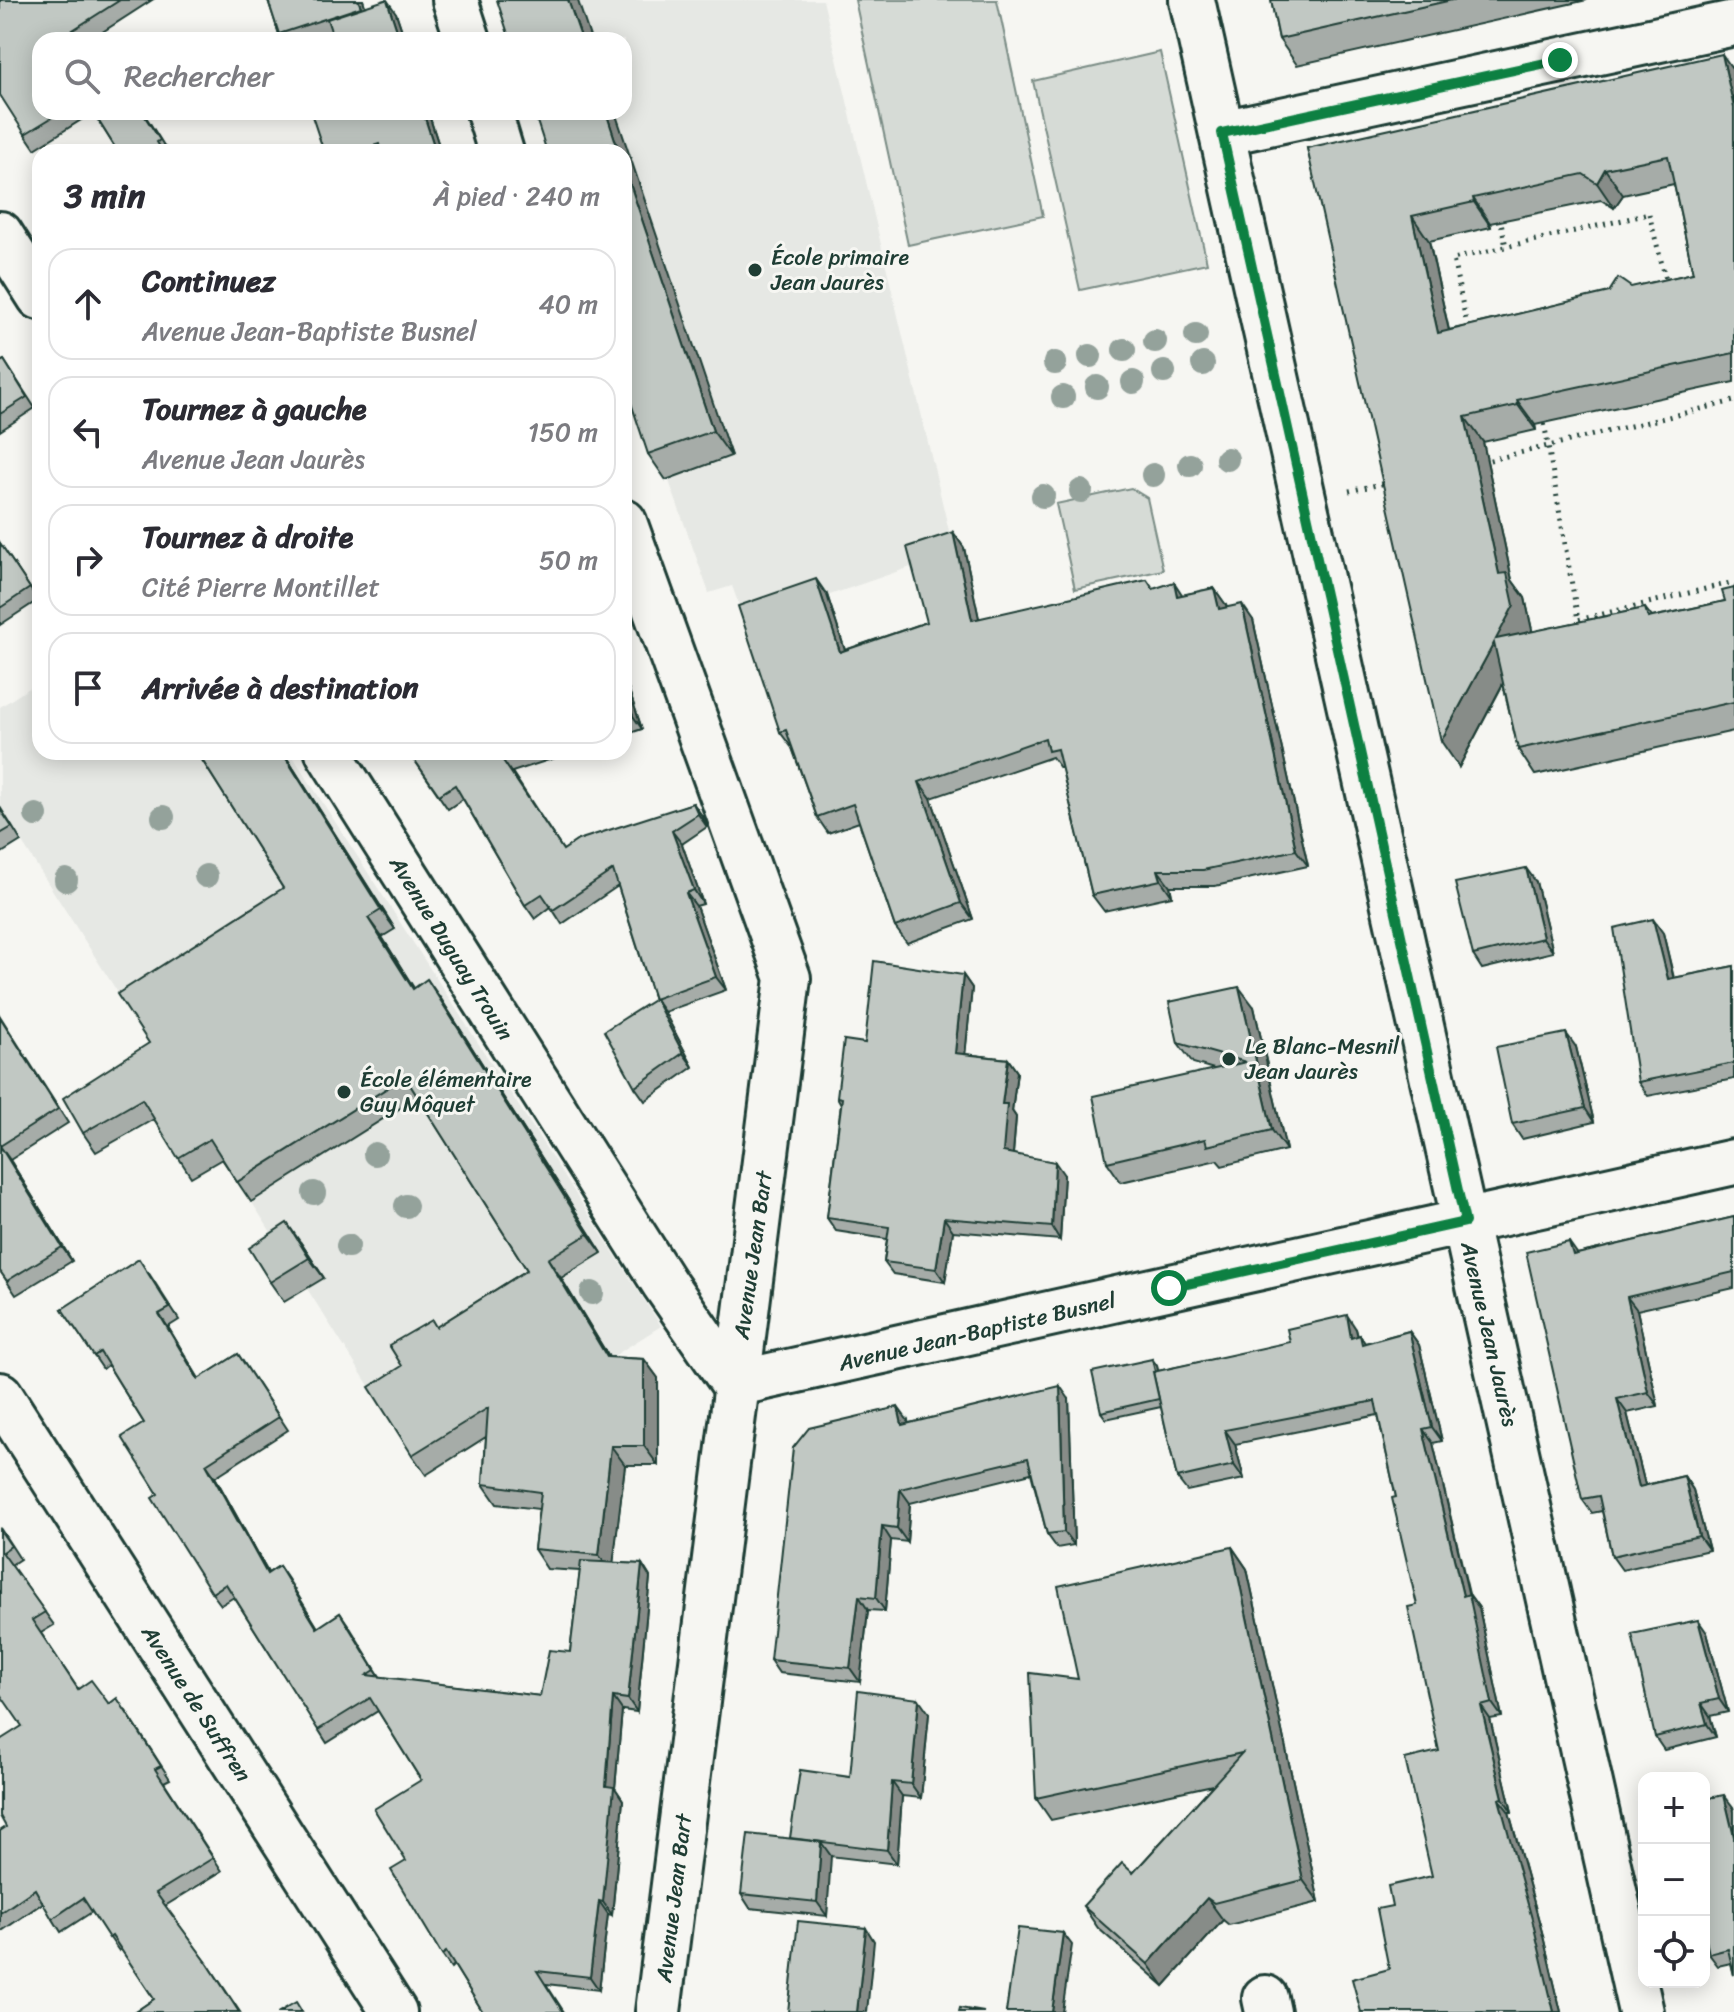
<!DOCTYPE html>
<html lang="fr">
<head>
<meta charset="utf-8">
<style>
  :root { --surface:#fff; --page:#f2f2f3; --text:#2b2b33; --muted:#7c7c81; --line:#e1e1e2 }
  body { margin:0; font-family:Sriracha,sans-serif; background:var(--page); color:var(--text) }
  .controls { position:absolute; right:24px; bottom:24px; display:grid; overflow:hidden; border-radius:16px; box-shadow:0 4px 20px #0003 }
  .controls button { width:72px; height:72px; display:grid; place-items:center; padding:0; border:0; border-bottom:2px solid var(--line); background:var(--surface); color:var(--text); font:40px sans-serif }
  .stop { position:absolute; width:24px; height:24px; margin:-18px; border:6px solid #0b8043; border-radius:50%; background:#fff }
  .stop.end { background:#0b8043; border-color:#fff; box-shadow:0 2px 8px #0008 }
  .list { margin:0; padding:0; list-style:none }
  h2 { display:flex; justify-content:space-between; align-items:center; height:104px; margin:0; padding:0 32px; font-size:34px }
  h2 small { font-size:26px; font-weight:400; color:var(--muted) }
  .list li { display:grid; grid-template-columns:52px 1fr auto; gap:24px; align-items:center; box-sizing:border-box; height:112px; margin:0 16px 16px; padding:0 16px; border:2px solid var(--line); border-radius:24px }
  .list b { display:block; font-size:30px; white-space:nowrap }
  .list p { margin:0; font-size:26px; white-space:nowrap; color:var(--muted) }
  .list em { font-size:26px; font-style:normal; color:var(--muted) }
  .icon { flex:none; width:44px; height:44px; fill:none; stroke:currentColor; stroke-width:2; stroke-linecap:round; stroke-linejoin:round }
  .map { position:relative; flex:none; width:1734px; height:2012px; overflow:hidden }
  .search { position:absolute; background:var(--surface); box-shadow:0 4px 20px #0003; left:32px; top:32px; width:600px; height:88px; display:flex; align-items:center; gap:20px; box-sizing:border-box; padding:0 28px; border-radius:24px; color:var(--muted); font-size:30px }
  .panel { position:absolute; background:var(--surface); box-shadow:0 4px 20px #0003; left:32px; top:144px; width:600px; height:616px; border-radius:24px }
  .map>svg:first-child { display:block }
  .built { fill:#e6e8e4 }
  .green { fill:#d6dbd6; stroke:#7a8c85; stroke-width:2 }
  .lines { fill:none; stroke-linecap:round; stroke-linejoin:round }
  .street-casing { stroke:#1f3d34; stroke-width:50 }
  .path { stroke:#1f3d34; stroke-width:5; stroke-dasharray:2 6; stroke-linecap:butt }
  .street { stroke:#f6f6f2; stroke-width:44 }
  .tree { fill:#94a29b }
  .wall { fill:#a6aca8; stroke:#1f3d34; stroke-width:2; fill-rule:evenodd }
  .shaded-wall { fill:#878c88; stroke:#1f3d34; stroke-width:2 }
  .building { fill:#c1c8c3; stroke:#1f3d34; stroke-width:2; fill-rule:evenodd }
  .route { stroke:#0b8043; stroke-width:10 }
  .poi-dot { fill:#1f3d34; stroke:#f6f6f2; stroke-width:3 }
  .labels { text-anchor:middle; stroke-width:6; stroke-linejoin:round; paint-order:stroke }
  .poi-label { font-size:22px; fill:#1f3d34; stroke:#f6f6f2; text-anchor:start }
  .street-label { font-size:22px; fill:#1f3d34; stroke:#f6f6f2 }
</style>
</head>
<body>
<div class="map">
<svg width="1734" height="2012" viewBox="0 0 1734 2012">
  <rect width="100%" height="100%" fill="#f6f6f2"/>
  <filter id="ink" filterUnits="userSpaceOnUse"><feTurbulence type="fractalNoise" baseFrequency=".0125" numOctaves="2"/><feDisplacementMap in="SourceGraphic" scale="16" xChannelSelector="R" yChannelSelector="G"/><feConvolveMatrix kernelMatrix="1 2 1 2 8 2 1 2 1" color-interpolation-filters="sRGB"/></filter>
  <g filter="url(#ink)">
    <g class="built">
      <path d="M 507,0 L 823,0 L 954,552 L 746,624 L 732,586 L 709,593 L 624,355 L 624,152 L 544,112 L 624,112 L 624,40 L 520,40 Z"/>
      <path d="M 40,681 L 40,752 L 290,752 L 661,1326 L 426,1475 L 0,808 L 0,707 Z"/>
    </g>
    <g class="green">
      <path d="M 855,0 L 997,0 L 1043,216 L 908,245 Z"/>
      <path d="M 1160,52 L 1207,263 L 1080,290 L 1033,81 Z"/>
      <path d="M 1131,488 L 1147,498 L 1163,570 L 1075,589 L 1056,504 Z"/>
    </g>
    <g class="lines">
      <defs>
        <g id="street">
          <path d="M 455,0 L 468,40"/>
          <path d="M 1192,0 L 1641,2012"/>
          <path d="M 489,112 L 501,152"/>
          <path d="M 1222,133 L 1734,23"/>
          <path d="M 0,234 L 40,297"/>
          <path d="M 624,522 L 788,978 L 658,2012"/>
          <path d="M 328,752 L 664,1283 L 734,1384"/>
          <path d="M 734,1384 L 1734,1162"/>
          <path d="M 0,1395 L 394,2012"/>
          <path d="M 1265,1998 L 1268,2012"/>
        </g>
      </defs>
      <use href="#street" class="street-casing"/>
      <g class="path">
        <path d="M 1649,214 L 1667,284 L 1468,330 L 1453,259 Z"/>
        <path d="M 1500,217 L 1506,247"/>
        <path d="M 1543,416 L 1578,620 L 1734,582"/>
        <path d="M 1482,462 L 1734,401"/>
        <path d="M 1349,491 L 1386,483"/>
      </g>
      <use href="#street" class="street"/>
    </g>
    <g class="tree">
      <circle cx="1196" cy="335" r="12"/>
      <circle cx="1155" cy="341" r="12"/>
      <circle cx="1124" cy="350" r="12"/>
      <circle cx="1090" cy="356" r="12"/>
      <circle cx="1055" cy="363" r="12"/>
      <circle cx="1203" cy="364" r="12"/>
      <circle cx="1164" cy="372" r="12"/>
      <circle cx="1133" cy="382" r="12"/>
      <circle cx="1097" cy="387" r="12"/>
      <circle cx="1063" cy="397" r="12"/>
      <circle cx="1227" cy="459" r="12"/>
      <circle cx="1190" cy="465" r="12"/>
      <circle cx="1153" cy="475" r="12"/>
      <circle cx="1081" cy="491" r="12"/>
      <circle cx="1043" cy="496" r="12"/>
      <circle cx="36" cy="815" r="12"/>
      <circle cx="163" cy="817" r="12"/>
      <circle cx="206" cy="876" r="12"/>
      <circle cx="66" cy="880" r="12"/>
      <circle cx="375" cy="1154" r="12"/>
      <circle cx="314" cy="1193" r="12"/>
      <circle cx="406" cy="1206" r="12"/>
      <circle cx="348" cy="1246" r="12"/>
      <circle cx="592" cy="1293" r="12"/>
    </g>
    <g class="wall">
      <path d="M 0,0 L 152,0 L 90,40 L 40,40 L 40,112 L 91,112 L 92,113 L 35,149 L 25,134 Z"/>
      <path d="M 268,0 L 363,0 L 365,7 L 396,13 L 405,40 L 334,40 L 332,33 L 310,40 L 284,40 L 279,34 Z"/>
      <path d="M 1271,0 L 1587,0 L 1297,65 L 1279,39 Z"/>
      <path d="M 1734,71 L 1734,382 L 1535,425 L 1536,430 L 1483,442 L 1512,580 L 1525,598 L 1532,630 L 1531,632 L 1645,608 L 1652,617 L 1725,601 L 1734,588 L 1734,731 L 1535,775 L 1518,749 L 1503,684 L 1459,767 L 1307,148 ZM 1674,184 L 1693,273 L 1449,330 L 1429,241 L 1491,227 L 1490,223 L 1601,200 L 1614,208 L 1623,195 Z"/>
      <path d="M 93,112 L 143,112 L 168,152 L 118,152 Z"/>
      <path d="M 315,112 L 428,112 L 441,152 L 324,152 Z"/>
      <path d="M 624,152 L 731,456 L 666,480 L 648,454 Z"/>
      <path d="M 4,360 L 35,408 L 0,431 L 0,362 Z"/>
      <path d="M 953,532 L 964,548 L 979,619 L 1153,589 L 1183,595 L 1214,588 L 1227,607 L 1253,620 L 1308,866 L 1215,886 L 1170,886 L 1172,896 L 1104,911 L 1092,895 L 1062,768 L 1060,768 L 1052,757 L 931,798 L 973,919 L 907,943 L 895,927 L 859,822 L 828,833 L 817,817 L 792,748 L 780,732 L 827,595 L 845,650 L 927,622 Z"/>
      <path d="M 0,543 L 38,600 L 0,625 Z"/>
      <path d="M 624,676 L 642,729 L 624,735 Z"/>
      <path d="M 197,752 L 283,752 L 395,929 L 382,937 L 414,988 L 441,999 L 602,1253 L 561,1278 L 609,1357 L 644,1359 L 658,1378 L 658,1465 L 625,1465 L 613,1563 L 642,1564 L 650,1577 L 637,1712 L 622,1710 L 615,1788 L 623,1800 L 612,1915 L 608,1914 L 599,1990 L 546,1984 L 564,2012 L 483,2012 L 454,1965 L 451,1968 L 442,1955 L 406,1861 L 421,1780 L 378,1711 L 327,1743 L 234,1597 L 221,1605 L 212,1593 L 158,1494 L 144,1423 L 108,1365 L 103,1369 L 62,1309 L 148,1272 L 179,1320 L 168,1327 L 199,1379 L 238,1354 L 288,1430 L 215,1477 L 268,1573 L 279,1566 L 318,1628 L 340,1613 L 380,1677 L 540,1696 L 570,1652 L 580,1571 L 547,1569 L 534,1549 L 539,1509 L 497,1504 L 483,1484 L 486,1437 L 426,1475 L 412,1455 L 402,1366 L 437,1327 L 527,1270 L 418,1097 L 251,1202 L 222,1159 L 191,1177 L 154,1119 L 96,1152 L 83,1133 L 149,1043 L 283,888 Z"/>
      <path d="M 409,752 L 573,752 L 512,772 L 563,850 L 693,803 L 702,816 L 707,827 L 682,844 L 703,904 L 696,906 L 726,990 L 664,1012 L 693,1067 L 645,1101 L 635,1087 L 654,1000 L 618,886 L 562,924 L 551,907 L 535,919 L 525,905 L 463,799 L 448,809 Z"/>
      <path d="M 0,807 L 21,841 L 0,854 Z"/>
      <path d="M 1536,882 L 1553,952 L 1482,969 L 1473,955 Z"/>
      <path d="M 1663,933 L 1674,978 L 1734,966 L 1734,1079 L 1648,1096 L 1638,1082 Z"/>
      <path d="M 963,975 L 972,988 L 965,1054 L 1008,1059 L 1017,1072 L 1012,1111 L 1016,1117 L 1013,1154 L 1064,1175 L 1060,1240 L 953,1231 L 945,1282 L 893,1274 L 884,1262 L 887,1239 L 836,1231 L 827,1218 L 841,1104 L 837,1097 L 865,1043 Z"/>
      <path d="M 1254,1007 L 1286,1150 L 1222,1166 L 1217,1160 L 1121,1182 L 1107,1162 L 1214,1069 L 1193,1063 L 1178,1043 Z"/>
      <path d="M 0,1016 L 68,1123 L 10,1160 L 72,1261 L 16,1295 L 0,1271 Z"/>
      <path d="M 1576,1047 L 1594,1122 L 1522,1139 L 1512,1124 Z"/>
      <path d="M 1734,1217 L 1734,1288 L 1637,1310 L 1658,1406 L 1627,1413 L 1645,1485 L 1684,1476 L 1693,1490 L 1709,1550 L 1622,1570 L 1612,1556 L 1602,1511 L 1592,1513 L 1582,1499 L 1577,1254 Z"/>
      <path d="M 301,1243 L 324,1278 L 284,1302 L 270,1282 Z"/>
      <path d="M 1356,1329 L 1358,1336 L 1360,1335 L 1365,1343 L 1409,1331 L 1419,1345 L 1442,1441 L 1433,1443 L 1469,1594 L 1479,1608 L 1502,1717 L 1490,1719 L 1512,1812 L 1509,1812 L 1542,1932 L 1561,2012 L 1361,2012 L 1389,1969 L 1392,1906 L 1432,1876 L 1439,1751 L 1417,1605 L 1396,1497 L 1378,1415 L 1235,1444 L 1244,1479 L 1187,1491 L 1177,1478 L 1161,1407 L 1106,1419 L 1101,1412 L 1152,1359 L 1157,1366 L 1158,1371 Z"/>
      <path d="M 1069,1399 L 1074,1545 L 1057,1548 L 1047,1534 L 1031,1473 L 910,1503 L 907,1542 L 891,1540 L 885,1611 L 868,1610 L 860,1682 L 779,1673 L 770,1660 L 908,1421 L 908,1423 Z"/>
      <path d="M 0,1528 L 20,1559 L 11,1565 L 54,1625 L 41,1633 L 78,1689 L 126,1711 L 170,1779 L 164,1782 L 222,1871 L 165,1906 L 208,1964 L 240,2012 L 135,2012 L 154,1999 L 121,1949 L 119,1951 L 92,1912 L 61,1932 L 43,1903 L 0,1932 L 0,1831 L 6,1827 L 22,1726 Z"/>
      <path d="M 1232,1547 L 1247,1569 L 1319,1902 L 1229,1925 L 1223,1920 L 1164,1986 L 1098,1928 L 1083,1906 L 1133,1873 L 1213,1785 L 1051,1820 L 1036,1798 L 1078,1679 Z"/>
      <path d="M 1707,1633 L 1728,1712 L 1710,1716 L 1716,1737 L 1664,1750 L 1655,1737 Z"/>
      <path d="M 929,1713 L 921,1798 L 902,1796 L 897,1864 L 830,1856 L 827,1916 L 750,1908 L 741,1894 L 790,1839 L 850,1777 Z"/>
      <path d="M 1733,1807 L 1734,1812 L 1734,1975 L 1731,1963 L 1718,1966 L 1709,1954 Z"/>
    </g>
    <g class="shaded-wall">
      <path d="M 358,0 L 363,0 L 370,20 L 361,7 Z"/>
      <path d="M 387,0 L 396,13 L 405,40 L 400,40 Z"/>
      <path d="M 568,0 L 577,0 L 578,1 L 591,40 L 582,40 Z"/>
      <path d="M 1722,54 L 1734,71 L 1734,108 Z"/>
      <path d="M 423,112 L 428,112 L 441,152 L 436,152 Z"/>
      <path d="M 606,112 L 615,112 L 731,456 L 713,431 L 624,166 L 624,152 L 619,152 Z"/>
      <path d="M 1605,169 L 1623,195 L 1614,208 L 1597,183 Z"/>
      <path d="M 1473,198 L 1490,223 L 1491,227 L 1474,202 Z"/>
      <path d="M 1412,216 L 1429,241 L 1455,358 L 1438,333 Z"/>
      <path d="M 1517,400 L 1535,425 L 1536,430 L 1518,405 Z"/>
      <path d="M 1465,417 L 1483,442 L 1512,580 L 1525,598 L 1532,630 L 1513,664 L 1496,639 L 1499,574 Z"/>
      <path d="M 953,532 L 964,548 L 983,637 L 972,620 Z"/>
      <path d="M 816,579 L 827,595 L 851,669 L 840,652 Z"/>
      <path d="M 1174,582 L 1185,599 L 1177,596 Z"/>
      <path d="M 1214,588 L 1226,605 L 1231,626 L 1219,609 Z"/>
      <path d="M 1242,604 L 1253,620 L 1308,866 L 1296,850 Z"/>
      <path d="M 1494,643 L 1511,668 L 1459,767 L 1441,741 Z"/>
      <path d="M 624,676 L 642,729 L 633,716 L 624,690 Z"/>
      <path d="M 282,752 L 283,752 L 395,929 L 381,910 Z"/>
      <path d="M 919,782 L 931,798 L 973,919 L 961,903 Z"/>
      <path d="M 693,803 L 702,816 L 707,827 L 698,814 Z"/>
      <path d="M 672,831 L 682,844 L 703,904 L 694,890 Z"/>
      <path d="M 1526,868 L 1536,882 L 1553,952 L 1543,938 Z"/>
      <path d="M 1158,870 L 1170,886 L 1172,896 L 1161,880 Z"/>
      <path d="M 686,893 L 696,906 L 726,990 L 716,977 Z"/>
      <path d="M 368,918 L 382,937 L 426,1008 L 413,989 Z"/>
      <path d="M 1653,919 L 1663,933 L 1677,993 L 1668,979 Z"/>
      <path d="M 963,975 L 972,988 L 964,1066 L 955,1053 Z"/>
      <path d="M 427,979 L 441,999 L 602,1253 L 588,1234 Z"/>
      <path d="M 1239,987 L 1254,1007 L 1286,1150 L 1272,1130 Z"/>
      <path d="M 655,999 L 665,1013 L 693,1067 L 683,1053 Z"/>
      <path d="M 1566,1033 L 1576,1047 L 1594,1122 L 1585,1108 Z"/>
      <path d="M 1008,1059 L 1017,1072 L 1012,1111 L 1016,1117 L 1012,1165 L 1003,1152 L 1002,1104 Z"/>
      <path d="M 0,1146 L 10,1160 L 72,1261 L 62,1247 Z"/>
      <path d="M 1055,1162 L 1064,1175 L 1060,1240 L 1052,1227 Z"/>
      <path d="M 944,1218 L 953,1231 L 945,1282 L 936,1269 Z"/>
      <path d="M 287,1223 L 301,1243 L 324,1278 L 309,1258 Z"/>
      <path d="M 1569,1242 L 1579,1256 L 1573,1255 Z"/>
      <path d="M 548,1259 L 561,1278 L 620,1376 L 607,1357 Z"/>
      <path d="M 1627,1297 L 1637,1310 L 1658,1406 L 1648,1392 Z"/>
      <path d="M 159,1314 L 168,1327 L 207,1392 L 198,1379 Z"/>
      <path d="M 1347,1315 L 1356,1329 L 1361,1351 L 1351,1338 Z"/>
      <path d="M 1409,1331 L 1419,1345 L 1442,1441 L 1432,1427 Z"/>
      <path d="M 644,1359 L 658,1378 L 658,1465 L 644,1446 Z"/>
      <path d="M 1152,1359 L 1157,1366 L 1166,1406 L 1161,1399 Z"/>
      <path d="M 1060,1386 L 1069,1399 L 1074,1545 L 1064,1532 Z"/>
      <path d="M 1617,1399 L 1627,1413 L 1649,1501 L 1639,1487 Z"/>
      <path d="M 898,1407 L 908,1421 L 912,1438 L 902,1425 Z"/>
      <path d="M 1423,1429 L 1433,1443 L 1471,1605 L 1469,1594 L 1479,1608 L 1502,1717 L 1492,1703 L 1463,1596 Z"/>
      <path d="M 1225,1430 L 1235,1444 L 1244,1479 L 1234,1465 Z"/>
      <path d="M 611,1446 L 625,1465 L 612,1574 L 599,1555 Z"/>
      <path d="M 206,1464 L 215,1477 L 276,1587 L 267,1574 Z"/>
      <path d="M 1684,1476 L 1693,1490 L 1709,1550 L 1699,1536 Z"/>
      <path d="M 900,1489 L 910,1503 L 907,1542 L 897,1528 Z"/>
      <path d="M 882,1526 L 891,1540 L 885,1611 L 876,1598 Z"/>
      <path d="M 1232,1547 L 1247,1569 L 1319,1902 L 1303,1880 Z"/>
      <path d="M 642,1564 L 650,1577 L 637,1712 L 628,1699 Z"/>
      <path d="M 279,1566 L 288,1579 L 326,1641 L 317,1628 Z"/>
      <path d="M 859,1596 L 868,1610 L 860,1682 L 850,1668 Z"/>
      <path d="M 340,1613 L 349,1626 L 384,1683 L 375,1670 Z"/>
      <path d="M 1698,1620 L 1707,1633 L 1728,1712 L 1719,1699 Z"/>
      <path d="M 613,1697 L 622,1710 L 615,1788 L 623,1800 L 612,1915 L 603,1902 L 606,1786 Z"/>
      <path d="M 919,1699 L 929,1713 L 921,1798 L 911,1784 Z"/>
      <path d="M 1701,1703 L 1710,1716 L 1716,1737 L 1707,1724 Z"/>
      <path d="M 1481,1706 L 1490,1719 L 1512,1812 L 1503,1798 Z"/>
      <path d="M 892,1782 L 902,1796 L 897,1864 L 887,1850 Z"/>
      <path d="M 1724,1795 L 1733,1807 L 1734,1812 L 1734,1837 Z"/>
      <path d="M 1499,1799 L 1509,1812 L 1542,1932 L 1561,2012 L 1554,2012 Z"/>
      <path d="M 821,1842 L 831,1856 L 827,1916 L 817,1902 Z"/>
      <path d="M 1207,1898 L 1223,1920 L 1164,1986 L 1148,1964 Z"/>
      <path d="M 599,1901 L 608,1914 L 599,1990 L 590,1977 Z"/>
      <path d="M 866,1928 L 874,1941 L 867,2012 L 857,2012 Z"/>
      <path d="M 1063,1933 L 1072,1945 L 1062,2012 L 1052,2012 Z"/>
    </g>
    <g class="building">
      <path d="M 0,0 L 120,0 L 57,40 L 40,40 L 40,112 L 61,112 L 25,134 L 0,95 Z"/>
      <path d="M 268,0 L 358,0 L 361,7 L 279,34 Z"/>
      <path d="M 385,0 L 387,0 L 400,40 L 334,40 L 327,19 Z"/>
      <path d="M 497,0 L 568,0 L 582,40 L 510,40 Z"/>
      <path d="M 1271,0 L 1452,0 L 1279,39 Z"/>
      <path d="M 1722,54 L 1734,108 L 1734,353 L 1517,400 L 1518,405 L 1465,417 L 1499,574 L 1507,573 L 1514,605 L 1496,639 L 1645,608 L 1648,618 L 1725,601 L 1722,591 L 1734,588 L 1734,702 L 1518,749 L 1494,643 L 1441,741 L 1307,148 ZM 1668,156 L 1693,273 L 1631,287 L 1618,278 L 1609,292 L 1438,333 L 1412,216 L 1474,202 L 1473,198 L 1583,174 L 1597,183 L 1605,169 Z"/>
      <path d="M 93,112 L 142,112 L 160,140 L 157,142 L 163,152 L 118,152 Z"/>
      <path d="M 315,112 L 423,112 L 436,152 L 381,152 L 379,144 L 355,152 L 347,152 L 346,148 L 332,152 L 324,152 L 311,113 Z"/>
      <path d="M 534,112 L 606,112 L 619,152 L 547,152 Z"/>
      <path d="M 624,166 L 713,431 L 648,454 L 624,382 Z"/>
      <path d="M 4,360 L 27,397 L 0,414 L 0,362 Z"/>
      <path d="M 953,532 L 972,620 L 1147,580 L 1153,589 L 1174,582 L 1177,596 L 1214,588 L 1219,609 L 1242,604 L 1296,850 L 1203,870 L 1158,870 L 1161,880 L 1092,895 L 1057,749 L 1048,751 L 1045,738 L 919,782 L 961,903 L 895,927 L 853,804 L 817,817 L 786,730 L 780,732 L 738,606 L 816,579 L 840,652 L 927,622 L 907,547 Z"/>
      <path d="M 0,543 L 30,588 L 0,608 Z"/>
      <path d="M 624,690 L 633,716 L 624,719 Z"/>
      <path d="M 197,752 L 282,752 L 381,910 L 368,918 L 413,989 L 427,979 L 588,1234 L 548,1259 L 607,1357 L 644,1359 L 644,1446 L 611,1446 L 599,1555 L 534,1549 L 541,1492 L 483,1484 L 488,1408 L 412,1455 L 369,1387 L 402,1366 L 389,1345 L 432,1320 L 436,1327 L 527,1270 L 405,1077 L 237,1182 L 210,1139 L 178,1158 L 142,1099 L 83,1133 L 63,1098 L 149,1043 L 117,994 L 283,888 Z"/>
      <path d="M 409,752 L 523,752 L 502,759 L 563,850 L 578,840 L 693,803 L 698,814 L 672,831 L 694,890 L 686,893 L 716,977 L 654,999 L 613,870 L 553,910 L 542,894 L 525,905 L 455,785 L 439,795 Z"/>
      <path d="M 0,809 L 12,827 L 0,834 Z"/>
      <path d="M 1526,868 L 1543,938 L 1473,955 L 1455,883 Z"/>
      <path d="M 1653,919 L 1668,979 L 1734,966 L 1734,1063 L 1638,1082 L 1614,928 Z"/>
      <path d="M 874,961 L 963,975 L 955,1053 L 1008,1059 L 1002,1104 L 1007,1104 L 1003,1152 L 1055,1162 L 1052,1227 L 944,1218 L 936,1269 L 884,1262 L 889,1227 L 827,1218 L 842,1098 L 837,1097 L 844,1040 L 865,1043 Z"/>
      <path d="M 1239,987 L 1272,1130 L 1207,1146 L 1205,1139 L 1107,1162 L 1093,1096 L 1246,1062 L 1178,1043 L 1169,1002 Z"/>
      <path d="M 655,999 L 683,1053 L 635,1087 L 604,1031 Z"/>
      <path d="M 0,1017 L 58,1109 L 0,1146 Z"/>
      <path d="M 1566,1033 L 1585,1108 L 1512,1124 L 1496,1047 Z"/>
      <path d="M 0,1146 L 62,1247 L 7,1281 L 0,1271 Z"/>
      <path d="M 1734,1217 L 1734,1272 L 1627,1297 L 1648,1392 L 1617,1399 L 1639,1487 L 1684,1476 L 1699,1536 L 1612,1556 L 1599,1496 L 1582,1499 L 1526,1252 L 1569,1242 L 1573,1255 Z"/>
      <path d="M 287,1223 L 309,1258 L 270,1282 L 249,1248 Z"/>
      <path d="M 139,1259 L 170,1308 L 159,1314 L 198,1379 L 238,1354 L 279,1417 L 206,1464 L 267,1574 L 279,1566 L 317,1628 L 340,1613 L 375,1670 L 367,1675 L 540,1696 L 549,1650 L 570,1652 L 581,1561 L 642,1564 L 628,1699 L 613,1697 L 606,1786 L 614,1787 L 603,1902 L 599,1901 L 590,1977 L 537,1971 L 563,2012 L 483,2012 L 446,1952 L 442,1955 L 391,1870 L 406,1861 L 374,1809 L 421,1780 L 370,1698 L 318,1730 L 226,1584 L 212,1593 L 152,1498 L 158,1494 L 122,1437 L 144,1423 L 100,1352 L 94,1356 L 62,1309 Z"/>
      <path d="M 1347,1315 L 1351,1338 L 1360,1335 L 1362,1344 L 1409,1331 L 1432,1427 L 1423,1429 L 1463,1596 L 1469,1594 L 1492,1703 L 1481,1706 L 1503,1798 L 1499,1799 L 1532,1919 L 1554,2012 L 1361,2012 L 1352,1979 L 1389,1969 L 1377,1909 L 1392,1906 L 1388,1886 L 1432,1876 L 1405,1759 L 1439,1751 L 1408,1607 L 1417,1605 L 1392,1498 L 1396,1497 L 1375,1401 L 1225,1430 L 1234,1465 L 1177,1478 L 1153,1372 L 1290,1342 L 1287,1329 Z"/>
      <path d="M 1152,1359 L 1155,1372 L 1153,1372 L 1159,1399 L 1101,1412 L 1092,1372 Z"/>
      <path d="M 1060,1386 L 1064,1532 L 1047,1534 L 1028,1458 L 900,1489 L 897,1528 L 882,1526 L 876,1598 L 859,1596 L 850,1668 L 770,1660 L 793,1448 L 809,1428 L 898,1407 L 902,1425 Z"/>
      <path d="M 0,1530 L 11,1546 L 2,1552 L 45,1612 L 32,1620 L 78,1689 L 91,1680 L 109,1704 L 117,1698 L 161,1766 L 155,1769 L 213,1858 L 156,1893 L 208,1964 L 239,2012 L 135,2012 L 154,1999 L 112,1936 L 109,1938 L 83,1898 L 52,1919 L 35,1889 L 0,1913 L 0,1831 L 6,1827 L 0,1816 L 0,1740 L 22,1726 L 0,1694 Z"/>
      <path d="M 1232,1547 L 1303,1880 L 1214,1903 L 1207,1898 L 1148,1964 L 1083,1906 L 1122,1863 L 1133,1873 L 1242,1753 L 1036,1798 L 1030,1673 L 1078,1679 L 1058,1586 Z"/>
      <path d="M 1698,1620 L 1719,1699 L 1701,1703 L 1707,1724 L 1655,1737 L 1632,1634 Z"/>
      <path d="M 858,1691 L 919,1699 L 911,1784 L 892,1782 L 887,1850 L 790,1838 L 800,1770 L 850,1777 Z"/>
      <path d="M 1724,1795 L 1734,1837 L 1734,1975 L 1728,1949 L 1709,1954 L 1704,1931 L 1704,1799 Z"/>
      <path d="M 748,1834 L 821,1842 L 817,1902 L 741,1894 Z"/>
      <path d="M 798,1921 L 866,1928 L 857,2012 L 788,2012 Z"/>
      <path d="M 1018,1928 L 1063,1933 L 1052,2012 L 1006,2012 Z"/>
      <path d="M 296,2002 L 302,2012 L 279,2012 Z"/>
      <path d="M 960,2008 L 984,2012 L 959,2012 Z"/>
    </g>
  </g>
  <g class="lines" filter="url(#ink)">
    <path class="route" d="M 1169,1288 L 1465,1222 L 1222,133 L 1560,60"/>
  </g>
  <g class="poi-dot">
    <circle cx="755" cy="270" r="8"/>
    <circle cx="1229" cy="1059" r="8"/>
    <circle cx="344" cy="1092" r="8"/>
  </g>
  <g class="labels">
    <g class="poi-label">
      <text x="771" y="265">École primaire<tspan x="771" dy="25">Jean Jaurès</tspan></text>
      <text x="1245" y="1054">Le Blanc-Mesnil<tspan x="1245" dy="25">Jean Jaurès</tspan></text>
      <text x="360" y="1087">École élémentaire<tspan x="360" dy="25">Guy Môquet</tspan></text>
    </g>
    <g class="street-label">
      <text transform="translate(452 948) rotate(58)" y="8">Avenue Duguay Trouin</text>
      <text transform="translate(752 1255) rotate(-82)" y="8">Avenue Jean Bart</text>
      <text transform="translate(977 1331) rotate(-13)" y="8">Avenue Jean-Baptiste Busnel</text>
      <text transform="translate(1490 1334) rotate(77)" y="8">Avenue Jean Jaurès</text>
      <text transform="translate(197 1703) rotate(57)" y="8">Avenue de Suffren</text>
      <text transform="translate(673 1898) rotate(-83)" y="8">Avenue Jean Bart</text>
    </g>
  </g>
</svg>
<div class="controls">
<button>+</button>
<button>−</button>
<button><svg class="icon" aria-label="locate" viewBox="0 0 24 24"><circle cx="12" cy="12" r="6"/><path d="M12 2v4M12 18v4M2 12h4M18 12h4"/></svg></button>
</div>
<div class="stop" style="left:1169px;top:1288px"></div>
<div class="stop end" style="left:1560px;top:60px"></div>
<div class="search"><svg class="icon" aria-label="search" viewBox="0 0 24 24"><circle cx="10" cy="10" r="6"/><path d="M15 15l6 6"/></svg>Rechercher</div>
<section class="panel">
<h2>3 min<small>À pied · 240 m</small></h2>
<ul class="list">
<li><svg class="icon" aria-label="ahead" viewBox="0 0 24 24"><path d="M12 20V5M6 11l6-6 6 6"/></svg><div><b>Continuez</b><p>Avenue Jean-Baptiste Busnel</p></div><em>40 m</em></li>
<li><svg class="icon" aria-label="left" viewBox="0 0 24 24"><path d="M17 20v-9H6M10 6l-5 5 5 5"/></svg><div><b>Tournez à gauche</b><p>Avenue Jean Jaurès</p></div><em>150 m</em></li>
<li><svg class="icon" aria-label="right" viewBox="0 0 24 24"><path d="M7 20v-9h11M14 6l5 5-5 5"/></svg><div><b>Tournez à droite</b><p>Cité Pierre Montillet</p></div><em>50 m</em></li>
<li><svg class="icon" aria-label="arrive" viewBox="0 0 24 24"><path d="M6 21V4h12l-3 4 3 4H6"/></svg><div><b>Arrivée à destination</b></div></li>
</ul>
</section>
</div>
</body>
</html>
